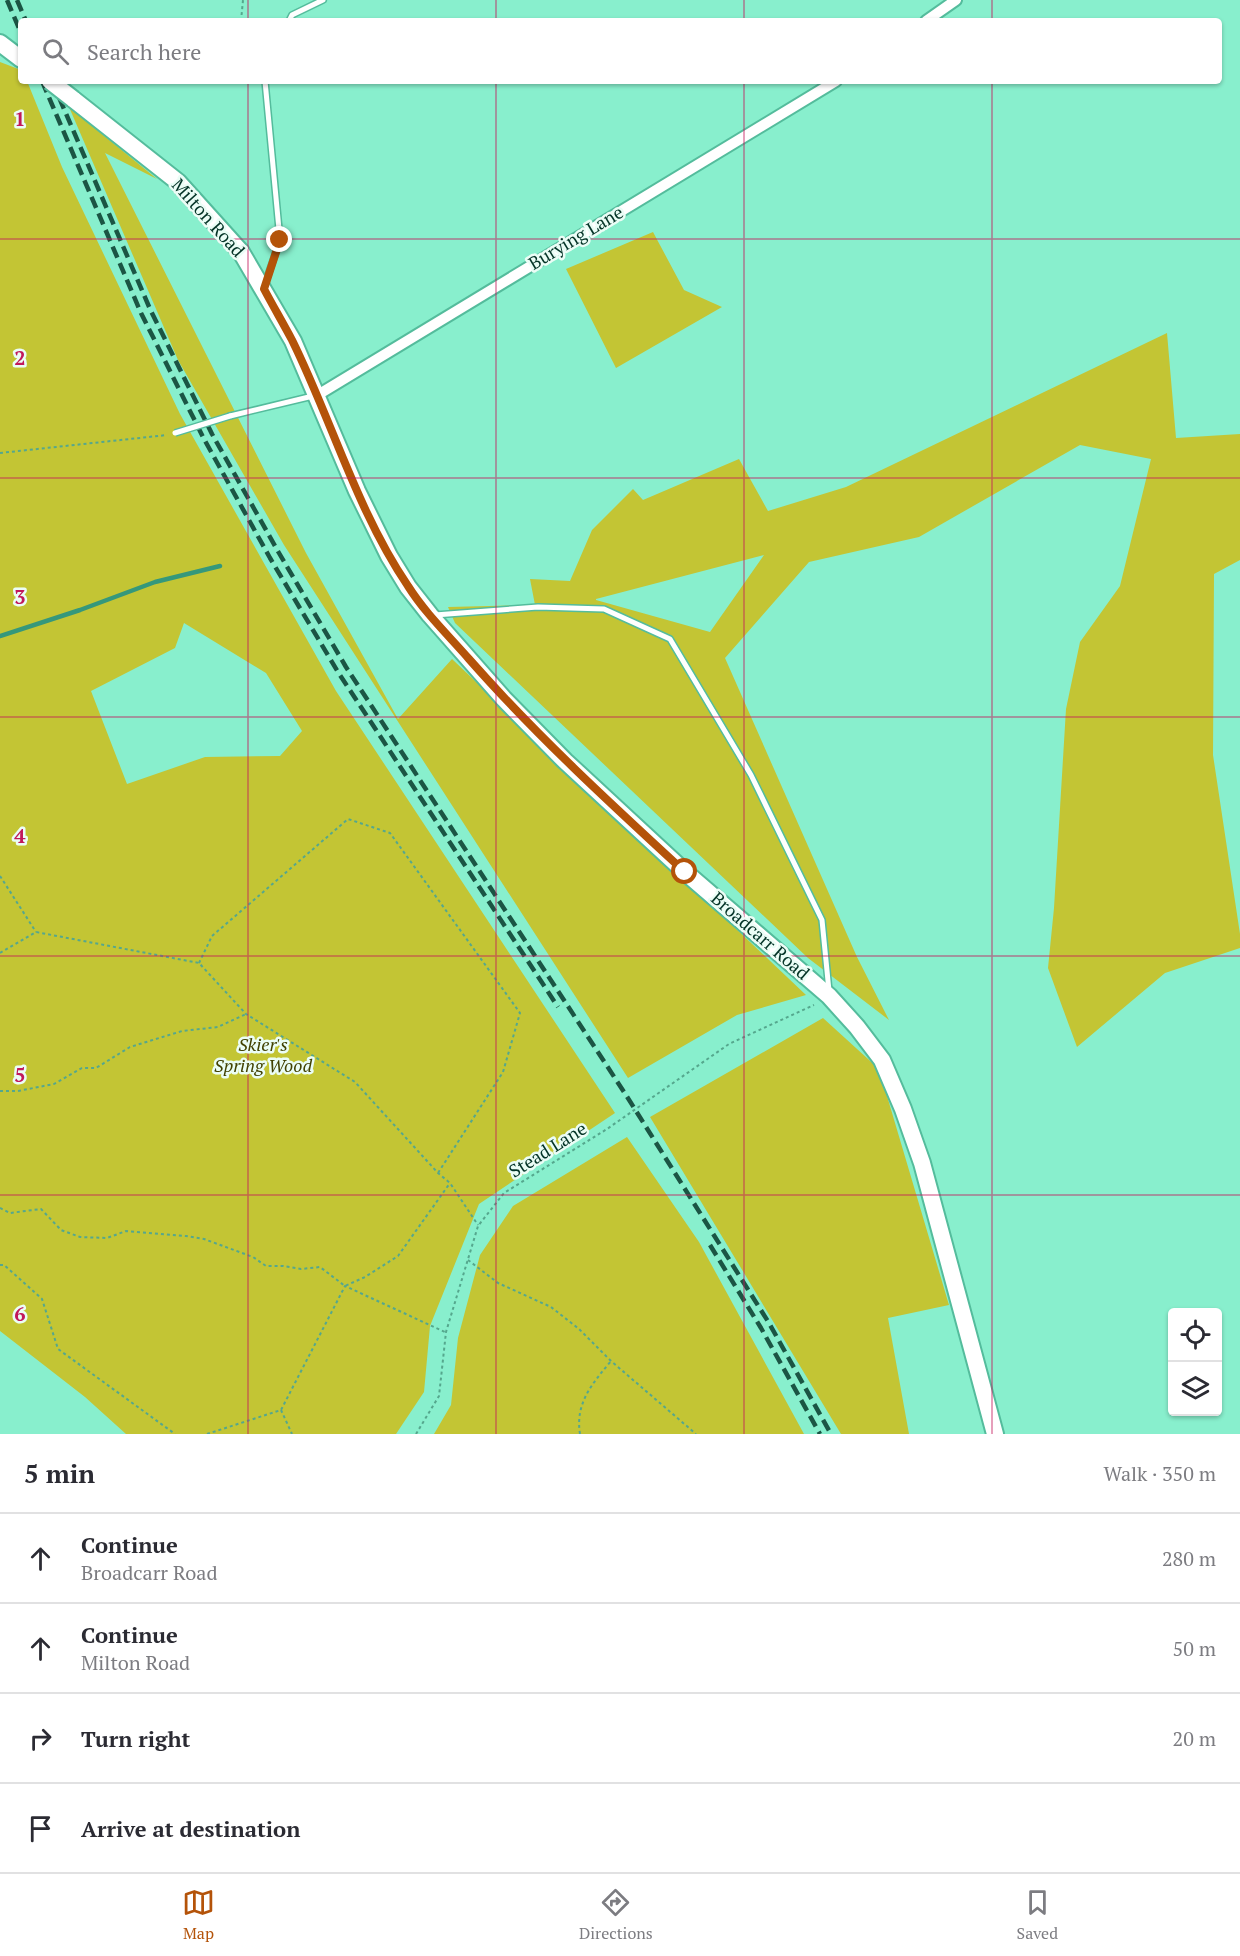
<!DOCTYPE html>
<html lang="en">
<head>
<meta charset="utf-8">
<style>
  :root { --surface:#fff; --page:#f2f2f3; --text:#2b2b33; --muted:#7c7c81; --line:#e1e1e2; --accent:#b45309 }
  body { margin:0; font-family:"PT Serif",serif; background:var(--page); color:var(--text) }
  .controls { position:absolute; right:18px; bottom:18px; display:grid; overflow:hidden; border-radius:6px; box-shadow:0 2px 4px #0004 }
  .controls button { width:54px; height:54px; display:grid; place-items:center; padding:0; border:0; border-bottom:2px solid var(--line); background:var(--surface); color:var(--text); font:30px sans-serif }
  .stop { position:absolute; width:18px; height:18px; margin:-14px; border:4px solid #b45309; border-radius:50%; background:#fff }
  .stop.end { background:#b45309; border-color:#fff; box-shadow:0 2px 6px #0008 }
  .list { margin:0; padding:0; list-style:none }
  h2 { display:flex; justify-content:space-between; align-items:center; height:78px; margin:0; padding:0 24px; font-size:26px }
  h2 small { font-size:20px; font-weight:400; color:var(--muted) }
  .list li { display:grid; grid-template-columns:39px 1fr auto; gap:18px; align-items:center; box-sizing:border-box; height:90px; padding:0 24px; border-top:2px solid var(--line) }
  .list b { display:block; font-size:22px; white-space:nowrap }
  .list p { margin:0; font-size:20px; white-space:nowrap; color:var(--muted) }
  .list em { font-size:20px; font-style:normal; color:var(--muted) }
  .icon { flex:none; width:33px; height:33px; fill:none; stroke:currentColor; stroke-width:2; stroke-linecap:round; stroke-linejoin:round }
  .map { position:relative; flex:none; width:1240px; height:1434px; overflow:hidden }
  .search { position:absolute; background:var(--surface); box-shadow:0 2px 4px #0004; left:18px; right:18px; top:18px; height:66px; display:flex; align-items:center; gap:15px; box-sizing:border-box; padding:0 21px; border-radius:6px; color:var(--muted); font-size:22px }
  .sheet { height:438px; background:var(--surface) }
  nav { display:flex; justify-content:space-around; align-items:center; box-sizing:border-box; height:84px; border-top:2px solid var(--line); background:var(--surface); font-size:16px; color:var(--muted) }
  nav a { display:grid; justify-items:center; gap:3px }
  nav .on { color:var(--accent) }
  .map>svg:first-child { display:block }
  .green { fill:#c3c534; fill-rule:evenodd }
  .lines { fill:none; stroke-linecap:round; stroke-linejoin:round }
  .stream { stroke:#35987b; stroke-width:4.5 }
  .lane-casing { stroke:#54bc9c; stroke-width:8 }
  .street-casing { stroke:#54bc9c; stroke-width:14 }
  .secondary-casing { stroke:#54bc9c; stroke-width:20 }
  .path { stroke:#55a78d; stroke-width:2; stroke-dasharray:3 3; stroke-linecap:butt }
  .lane { stroke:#fff; stroke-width:5 }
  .street { stroke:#fff; stroke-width:10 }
  .secondary { stroke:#fff; stroke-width:16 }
  .rail { stroke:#1b5544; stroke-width:4.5; stroke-dasharray:12 6; stroke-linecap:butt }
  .lane-bridge-casing { stroke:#54bc9c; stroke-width:8; stroke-linecap:butt }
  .secondary-bridge-casing { stroke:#54bc9c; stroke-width:20; stroke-linecap:butt }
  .lane-bridge { stroke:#fff; stroke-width:5 }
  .secondary-bridge { stroke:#fff; stroke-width:16 }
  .route { stroke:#b45309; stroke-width:8 }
  .grid { fill:none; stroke:#c2185b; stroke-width:1.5; stroke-opacity:0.55 }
  .labels { text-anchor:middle; stroke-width:5; stroke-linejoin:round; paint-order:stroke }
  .street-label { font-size:18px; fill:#043427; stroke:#ebfdf6 }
  .park-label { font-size:18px; font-style:italic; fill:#414100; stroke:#ebfdf6 }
  .grid-label { font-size:20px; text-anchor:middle; font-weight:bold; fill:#c2185b; stroke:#ebfdf6; stroke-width:5; stroke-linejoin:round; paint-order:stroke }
</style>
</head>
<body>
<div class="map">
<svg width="1240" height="1434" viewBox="0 0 1240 1434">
  <rect width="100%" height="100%" fill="#88efcd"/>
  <g class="green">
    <path d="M 0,62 L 21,70 L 21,81 L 27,81 L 62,167 L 180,414 L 336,691 L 615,1113 L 479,1204 L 430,1326 L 424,1392 L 396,1434 L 126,1434 L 85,1397 L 0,1331 ZM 184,623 L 266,673 L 302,731 L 280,756 L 205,757 L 127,784 L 91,691 L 175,648 Z"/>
    <path d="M 69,107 L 157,179 L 105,153 L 306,553 L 398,719 L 452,659 L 806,995 L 737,1015 L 628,1078 L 284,545 L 178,360 Z"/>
    <path d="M 653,232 L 684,290 L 722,307 L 616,368 L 566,269 Z"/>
    <path d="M 1167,333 L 1176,438 L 1240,434 L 1240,560 L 1214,574 L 1213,755 L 1240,934 L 1240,948 L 1165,973 L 1077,1047 L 1048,968 L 1054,908 L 1066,709 L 1080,642 L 1120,586 L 1151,459 L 1080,445 L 919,537 L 809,562 L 725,658 L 857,957 L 889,1020 L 808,958 L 455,623 L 448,607 L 535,605 L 530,579 L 570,581 L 592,530 L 633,489 L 643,500 L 739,459 L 768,511 L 846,487 ZM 764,555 L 710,632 L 596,600 L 596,599 Z"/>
    <path d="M 823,1018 L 879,1069 L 949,1305 L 888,1318 L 909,1434 L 841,1434 L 650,1117 Z"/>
    <path d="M 627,1137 L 699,1242 L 804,1434 L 434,1434 L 451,1405 L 458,1338 L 480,1255 L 513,1206 Z"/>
  </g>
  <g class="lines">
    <path class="stream" d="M 0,636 L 80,610 L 155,582 L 220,566"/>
    <defs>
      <g id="lane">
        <path d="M 289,21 L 292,15 L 323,0"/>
        <path d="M 265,81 L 280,240 L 265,284"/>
        <path d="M 230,416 L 313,396"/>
        <path d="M 435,615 L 538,607 L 604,609 L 670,639 L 751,775 L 822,920 L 829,991"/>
      </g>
      <g id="street">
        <path d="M 926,21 L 956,0"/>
        <path d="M 316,396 L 836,81"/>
      </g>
      <g id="secondary">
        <path d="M 0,43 L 21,59"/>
        <path d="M 73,99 L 178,182 L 241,252 L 293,341 L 357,491 L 389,556 L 408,587 L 430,615 L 504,699 L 565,761 L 685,872 L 829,996 L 857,1027 L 882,1060 L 903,1109 L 922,1163 L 995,1434"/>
      </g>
    </defs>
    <use href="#lane" class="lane-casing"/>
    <use href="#street" class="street-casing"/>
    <use href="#secondary" class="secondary-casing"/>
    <g class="path">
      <path d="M 241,21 L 243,0"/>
      <path d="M 0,453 L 167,435"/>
      <path d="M 0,876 L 36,932"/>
      <path d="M 0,953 L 36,932 L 199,963 L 246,1014 L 355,1082 L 438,1173 L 450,1183 L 478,1225"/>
      <path d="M 199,963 L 212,936 L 348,819 L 390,833 L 520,1013 L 503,1072 L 438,1173"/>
      <path d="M 0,1091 L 18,1091 L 54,1084 L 82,1068 L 96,1068 L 130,1047 L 182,1031 L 218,1027 L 246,1014"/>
      <path d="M 0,1208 L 10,1213 L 41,1209 L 61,1230 L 80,1237 L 107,1238 L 126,1231 L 186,1236 L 204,1239 L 253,1257 L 266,1266 L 283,1266 L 301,1269 L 320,1267 L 345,1286 L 365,1277 L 398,1256 L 450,1183"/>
      <path d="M 468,1260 L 498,1283 L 551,1307 L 579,1329 L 611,1361 L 696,1434"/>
      <path d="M 0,1265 L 4,1265 L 42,1299 L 58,1349 L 175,1434"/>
      <path d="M 281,1410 L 292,1434"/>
      <path d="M 207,1434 L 281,1410 L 345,1286 L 445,1332"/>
      <path d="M 416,1434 L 439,1396 L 446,1332 L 478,1226 L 504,1193 L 607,1129 L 729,1044 L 814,1005"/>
      <path d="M 580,1434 C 575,1403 592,1384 611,1361"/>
    </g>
    <use href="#lane" class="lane"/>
    <use href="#street" class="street"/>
    <use href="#secondary" class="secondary"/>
    <g class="rail">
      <path d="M 7,0 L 21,33"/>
      <path d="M 17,0 L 26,21"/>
      <path d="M 42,81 L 141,313 L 204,439 L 270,558 L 338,672 L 558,1007"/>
      <path d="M 52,81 L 150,309 L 212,434 L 279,553 L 346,667 L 626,1095 L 769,1323 L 831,1434"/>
      <path d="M 710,1245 L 761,1328 L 820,1434"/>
    </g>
    <defs>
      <path id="lane-bridge" d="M 175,433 L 230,416"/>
      <path id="secondary-bridge" d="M 50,81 L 73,99"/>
    </defs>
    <use href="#lane-bridge" class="lane-bridge-casing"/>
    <use href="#secondary-bridge" class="secondary-bridge-casing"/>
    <use href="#lane-bridge" class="lane-bridge"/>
    <use href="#secondary-bridge" class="secondary-bridge"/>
  </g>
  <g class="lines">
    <path class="route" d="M 280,240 L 264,289 C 273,306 283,323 292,340 C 332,421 357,511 408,586 C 425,613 448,635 469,659 C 536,735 610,803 685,872"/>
  </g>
  <path class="grid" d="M 248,0 L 248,21M 496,0 L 496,21M 744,0 L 744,21M 992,0 L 992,21M 248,81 L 248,1434M 496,81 L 496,1434M 744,81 L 744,1434M 992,81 L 992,1434M 0,239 L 1240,239M 0,478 L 1240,478M 0,717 L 1240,717M 0,956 L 1240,956M 0,1195 L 1240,1195"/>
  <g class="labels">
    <g class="street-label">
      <text transform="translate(208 218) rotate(48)" y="6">Milton Road</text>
      <text transform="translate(576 238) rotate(-31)" y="6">Burying Lane</text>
      <text transform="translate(760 936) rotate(41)" y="6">Broadcarr Road</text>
      <text transform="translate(548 1150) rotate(-32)" y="6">Stead Lane</text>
    </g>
    <g class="park-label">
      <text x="263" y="1051">Skier's<tspan x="263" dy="21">Spring Wood</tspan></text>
    </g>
  </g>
  <g class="grid-label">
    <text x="20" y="126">1</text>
    <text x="20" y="365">2</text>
    <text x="20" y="604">3</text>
    <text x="20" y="843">4</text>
    <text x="20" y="1082">5</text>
    <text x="20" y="1321">6</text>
  </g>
</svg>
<div class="controls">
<button><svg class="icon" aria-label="locate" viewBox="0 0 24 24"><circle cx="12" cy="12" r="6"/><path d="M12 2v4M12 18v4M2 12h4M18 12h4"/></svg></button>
<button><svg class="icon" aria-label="layers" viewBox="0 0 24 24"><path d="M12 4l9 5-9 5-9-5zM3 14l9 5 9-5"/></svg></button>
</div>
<div class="stop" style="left:685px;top:872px"></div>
<div class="stop end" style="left:280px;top:240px"></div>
<div class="search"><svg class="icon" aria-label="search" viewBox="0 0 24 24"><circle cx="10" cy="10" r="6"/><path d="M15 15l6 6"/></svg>Search here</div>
</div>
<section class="sheet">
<h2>5 min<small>Walk · 350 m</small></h2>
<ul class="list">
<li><svg class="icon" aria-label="ahead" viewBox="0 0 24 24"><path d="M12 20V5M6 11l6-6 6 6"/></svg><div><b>Continue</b><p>Broadcarr Road</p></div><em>280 m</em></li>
<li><svg class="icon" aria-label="ahead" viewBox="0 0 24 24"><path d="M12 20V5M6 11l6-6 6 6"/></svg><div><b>Continue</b><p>Milton Road</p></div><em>50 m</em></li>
<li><svg class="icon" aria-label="right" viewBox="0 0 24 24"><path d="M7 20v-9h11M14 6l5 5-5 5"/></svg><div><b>Turn right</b></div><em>20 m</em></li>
<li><svg class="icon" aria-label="arrive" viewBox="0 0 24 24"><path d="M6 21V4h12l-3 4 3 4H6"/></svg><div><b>Arrive at destination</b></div></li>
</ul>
</section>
<nav>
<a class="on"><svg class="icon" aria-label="map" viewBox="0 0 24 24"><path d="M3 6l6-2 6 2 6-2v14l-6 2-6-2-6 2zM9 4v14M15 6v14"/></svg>Map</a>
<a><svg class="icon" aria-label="directions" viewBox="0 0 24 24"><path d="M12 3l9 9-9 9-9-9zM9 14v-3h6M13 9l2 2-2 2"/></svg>Directions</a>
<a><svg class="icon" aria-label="saved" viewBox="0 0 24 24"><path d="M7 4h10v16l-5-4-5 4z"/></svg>Saved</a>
</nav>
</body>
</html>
